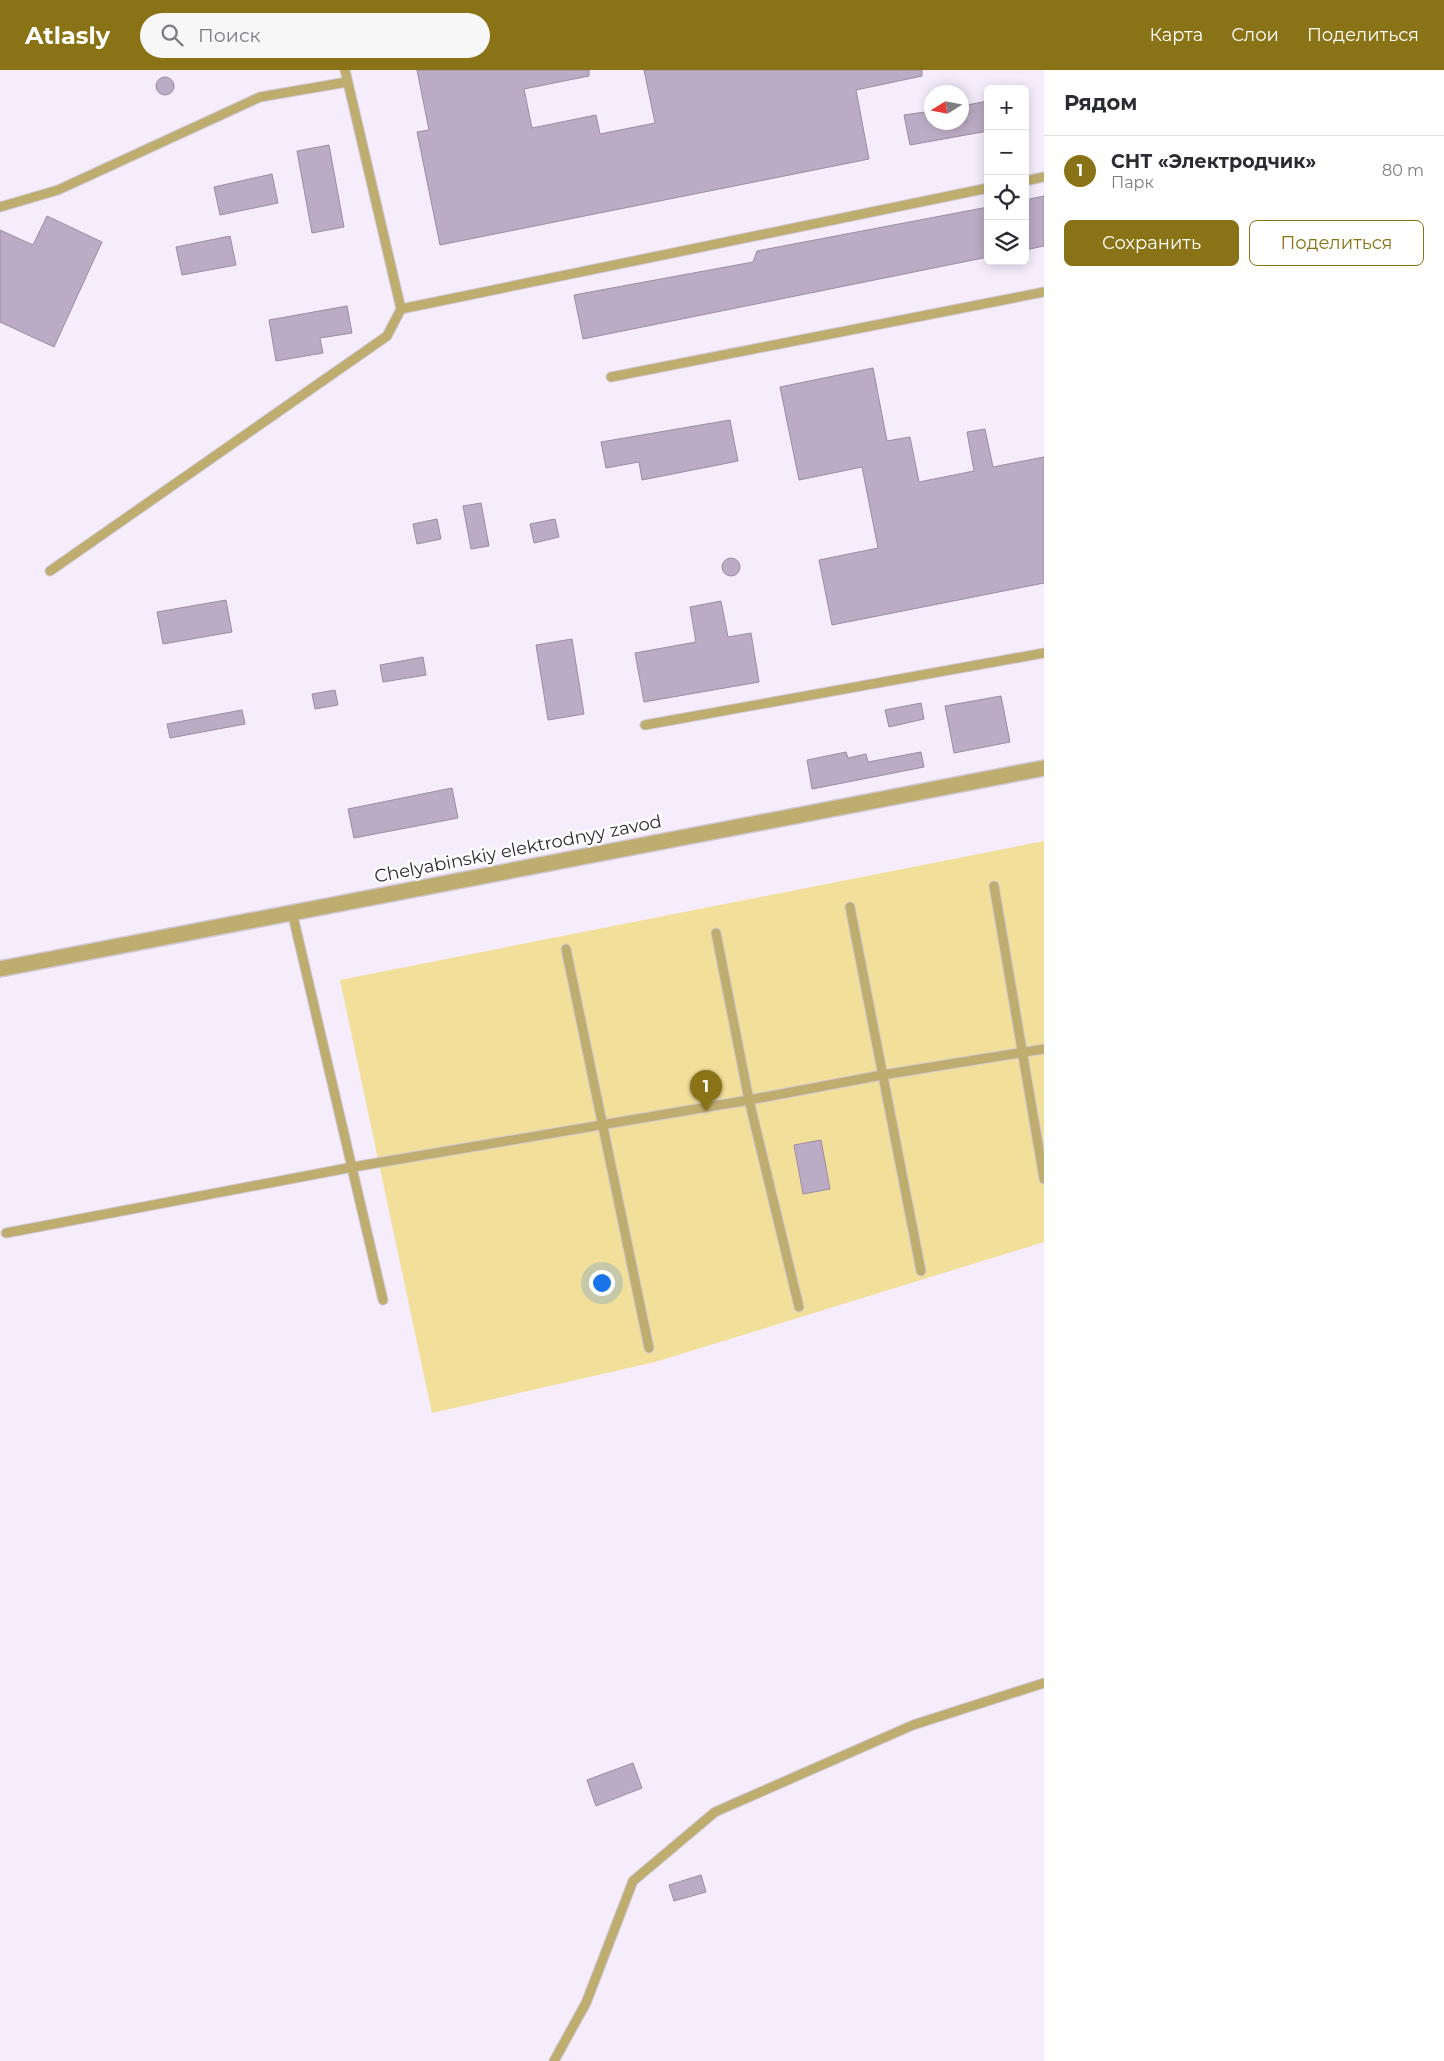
<!DOCTYPE html>
<html lang="ru">
<head>
<meta charset="utf-8">
<style>
  :root { --surface:#fff; --page:#f7f7f7; --text:#2b2b33; --muted:#7c7c81; --line:#e1e1e2; --accent:#8a7316 }
  body { margin:0; font-family:Montserrat,sans-serif; background:var(--page); color:var(--text) }
  .controls { position:absolute; right:15px; top:15px; display:grid; overflow:hidden; border-radius:8px; box-shadow:0 2px 12px #0003 }
  .controls button { width:45px; height:45px; display:grid; place-items:center; padding:0; border:0; border-bottom:1px solid var(--line); background:var(--surface); color:var(--text); font:25px sans-serif }
  .compass { position:absolute; left:924px; top:15px; width:45px; height:45px; border-radius:50%; background:var(--surface); box-shadow:0 2px 12px #0003; rotate:259deg }
  .you { position:absolute; left:601px; top:1212px; width:18px; height:18px; margin:-12px; border:4px solid #fff; border-radius:50%; background:#1a73e8; box-shadow:0 0 0 8px #1a73e833 }
  .badge { display:grid; place-items:center; width:32px; height:32px; border-radius:50%; background:var(--accent); color:#fff; font-size:16px; font-weight:700 }
  .pin { position:absolute; translate:-50% -41px; filter:drop-shadow(0 1px 2px #0008) }
  .pin::after { content:''; position:absolute; top:26px; width:18px; height:15px; background:inherit; clip-path:polygon(0 0,100% 0,50% 100%) }
  .list { margin:0; padding:0; list-style:none }
  h2 { display:flex; justify-content:space-between; align-items:center; height:65px; margin:0; padding:0 20px; font-size:21px }
  h2 small { font-size:16px; font-weight:400; color:var(--muted) }
  .list li { display:grid; grid-template-columns:32px 1fr auto; gap:15px; align-items:center; box-sizing:border-box; height:70px; padding:0 20px; border-top:1px solid var(--line) }
  .list b { display:block; font-size:19px; white-space:nowrap }
  .list p { margin:0; font-size:16px; white-space:nowrap; color:var(--muted) }
  .list em { font-size:16px; font-style:normal; color:var(--muted) }
  .actions { display:flex; gap:10px; padding:15px 20px }
  .actions a { flex:1; padding:11px 0; border:1px solid var(--accent); border-radius:8px; text-align:center; font-size:18px; color:var(--accent) }
  .actions .main { background:var(--accent); color:#fff }
  .icon { flex:none; width:28px; height:28px; fill:none; stroke:currentColor; stroke-width:2; stroke-linecap:round; stroke-linejoin:round }
  .map { position:relative; flex:none; width:1044px; height:1991px; overflow:hidden }
  header { display:flex; align-items:center; gap:30px; box-sizing:border-box; height:70px; padding:0 25px; background:var(--accent); color:#fff }
  header strong { font-size:24px }
  nav { display:flex; gap:28px; margin-inline-start:auto; font-size:18px }
  .search { width:350px; height:45px; background:var(--page); display:flex; align-items:center; gap:12px; box-sizing:border-box; padding:0 18px; border-radius:28px; color:var(--muted); font-size:19px }
  main { display:flex }
  aside { flex:1; background:var(--surface) }
  .map>svg:first-child { display:block }
  .green { fill:#f2df9a }
  .building { fill:#bbabc4; stroke:#9b8ca4 }
  .lines { fill:none; stroke-linecap:round; stroke-linejoin:round }
  .service-casing { stroke:#d1c9d8; stroke-width:11 }
  .minor-casing { stroke:#d1c9d8; stroke-width:18 }
  .service { stroke:#bead6e; stroke-width:9 }
  .minor { stroke:#bead6e; stroke-width:15 }
  .labels { text-anchor:middle; stroke-width:5; stroke-linejoin:round; paint-order:stroke }
  .street-label { font-size:18px; fill:#2f2933; stroke:#fff }
</style>
</head>
<body>
<header>
<strong>Atlasly</strong>
<div class="search"><svg class="icon" aria-label="search" viewBox="0 0 24 24"><circle cx="10" cy="10" r="6"/><path d="M15 15l6 6"/></svg>Поиск</div>
<nav><a>Карта</a><a>Слои</a><a>Поделиться</a></nav>
</header>
<main>
<div class="map">
<svg width="1044" height="1991" viewBox="0 0 1044 1991">
  <rect width="100%" height="100%" fill="#f5ecfc"/>
  <path class="green" d="M 1044,771 L 1044,1172 L 655,1292 L 432,1343 L 340,910 Z"/>
  <g class="building">
    <path d="M 417,0 L 589,0 L 589,6 L 524,19 L 532,58 L 596,45 L 600,64 L 655,53 L 644,0 L 922,0 L 922,6 L 856,20 L 869,89 L 440,175 L 417,62 L 429,60 Z"/>
    <circle cx="165" cy="16" r="9"/>
    <path d="M 988,31 L 988,61 L 910,75 L 904,45 L 932,41 L 932,52 L 966,52 L 962,36 Z"/>
    <path d="M 329,75 L 344,157 L 312,163 L 297,81 Z"/>
    <path d="M 272,104 L 278,133 L 220,145 L 214,117 Z"/>
    <path d="M 1044,126 L 1044,176 L 1025,180 L 1025,130 Z"/>
    <path d="M 988,137 L 988,187 L 583,269 L 574,225 L 753,192 L 757,181 Z"/>
    <path d="M 47,146 L 102,172 L 54,277 L 0,252 L 0,160 L 33,175 Z"/>
    <path d="M 230,166 L 236,195 L 182,205 L 176,177 Z"/>
    <path d="M 347,236 L 352,263 L 320,268 L 323,283 L 276,291 L 269,250 Z"/>
    <path d="M 873,298 L 887,371 L 910,367 L 919,412 L 974,401 L 967,362 L 985,359 L 993,397 L 1044,387 L 1044,513 L 832,555 L 819,490 L 878,478 L 862,397 L 799,410 L 780,317 Z"/>
    <path d="M 730,350 L 738,391 L 642,410 L 639,392 L 606,398 L 601,372 Z"/>
    <path d="M 481,433 L 489,476 L 471,479 L 463,436 Z"/>
    <path d="M 437,449 L 441,469 L 417,474 L 413,454 Z"/>
    <path d="M 555,449 L 559,467 L 534,473 L 530,454 Z"/>
    <circle cx="731" cy="497" r="9"/>
    <path d="M 226,530 L 232,562 L 163,574 L 157,542 Z"/>
    <path d="M 721,531 L 728,567 L 751,563 L 759,612 L 644,632 L 635,583 L 696,572 L 690,537 Z"/>
    <path d="M 572,569 L 584,644 L 548,650 L 536,575 Z"/>
    <path d="M 423,587 L 426,605 L 383,612 L 380,595 Z"/>
    <path d="M 335,620 L 338,635 L 315,639 L 312,624 Z"/>
    <path d="M 1001,626 L 1010,672 L 954,683 L 945,636 Z"/>
    <path d="M 921,633 L 924,649 L 889,657 L 885,640 Z"/>
    <path d="M 242,640 L 245,654 L 170,668 L 167,654 Z"/>
    <path d="M 846,682 L 848,688 L 866,684 L 868,692 L 921,682 L 924,697 L 812,719 L 807,690 Z"/>
    <path d="M 452,718 L 458,748 L 354,768 L 348,739 Z"/>
    <path d="M 821,1070 L 830,1119 L 803,1124 L 794,1075 Z"/>
    <path d="M 633,1693 L 642,1718 L 596,1736 L 587,1710 Z"/>
    <path d="M 701,1805 L 706,1822 L 674,1831 L 669,1815 Z"/>
  </g>
  <g class="lines">
    <defs>
      <g id="service">
        <path d="M 1025,111 L 1044,107"/>
        <path d="M 0,137 L 58,120 L 260,27 L 347,12"/>
        <path d="M 401,239 L 988,118"/>
        <path d="M 611,307 L 1044,222"/>
        <path d="M 50,501 L 387,266 L 401,239 L 345,0"/>
        <path d="M 645,655 L 1044,583"/>
        <path d="M 994,816 L 1044,1109"/>
        <path d="M 850,837 L 921,1201"/>
        <path d="M 292,842 L 383,1230"/>
        <path d="M 716,863 L 749,1030 L 799,1237"/>
        <path d="M 566,879 L 649,1278"/>
        <path d="M 6,1163 L 353,1097 L 749,1030 L 882,1005 L 1044,979"/>
        <path d="M 554,1991 L 586,1933 L 633,1811 L 715,1742 L 913,1655 L 1044,1613"/>
      </g>
      <path id="minor" d="M 0,899 L 1044,698"/>
    </defs>
    <use href="#service" class="service-casing"/>
    <use href="#minor" class="minor-casing"/>
    <use href="#service" class="service"/>
    <use href="#minor" class="minor"/>
  </g>
  <g class="labels">
    <g class="street-label">
      <text transform="translate(518 779) rotate(-11)" y="6">Chelyabinskiy elektrodnyy zavod</text>
    </g>
  </g>
</svg>
<div class="controls">
<button>+</button>
<button>−</button>
<button><svg class="icon" aria-label="locate" viewBox="0 0 24 24"><circle cx="12" cy="12" r="6"/><path d="M12 2v4M12 18v4M2 12h4M18 12h4"/></svg></button>
<button><svg class="icon" aria-label="layers" viewBox="0 0 24 24"><path d="M12 4l9 5-9 5-9-5zM3 14l9 5 9-5"/></svg></button>
</div>
<svg class="compass" viewBox="-18 -18 36 36"><path d="M0-13l5 13h-10z" fill="#e53935"/><path d="M0 13l5-13h-10z" fill="#7c7c81"/></svg>
<div class="you"></div>
<div class="pin badge" style="left:706px;top:1041px">1</div>
</div>
<aside>
<h2>Рядом<small></small></h2>
<ul class="list">
<li><span class="badge">1</span><div><b>СНТ «Электродчик»</b><p>Парк</p></div><em>80 m</em></li>
</ul>
<div class="actions"><a class="main">Сохранить</a><a>Поделиться</a></div>
</aside>
</main>
</body>
</html>
